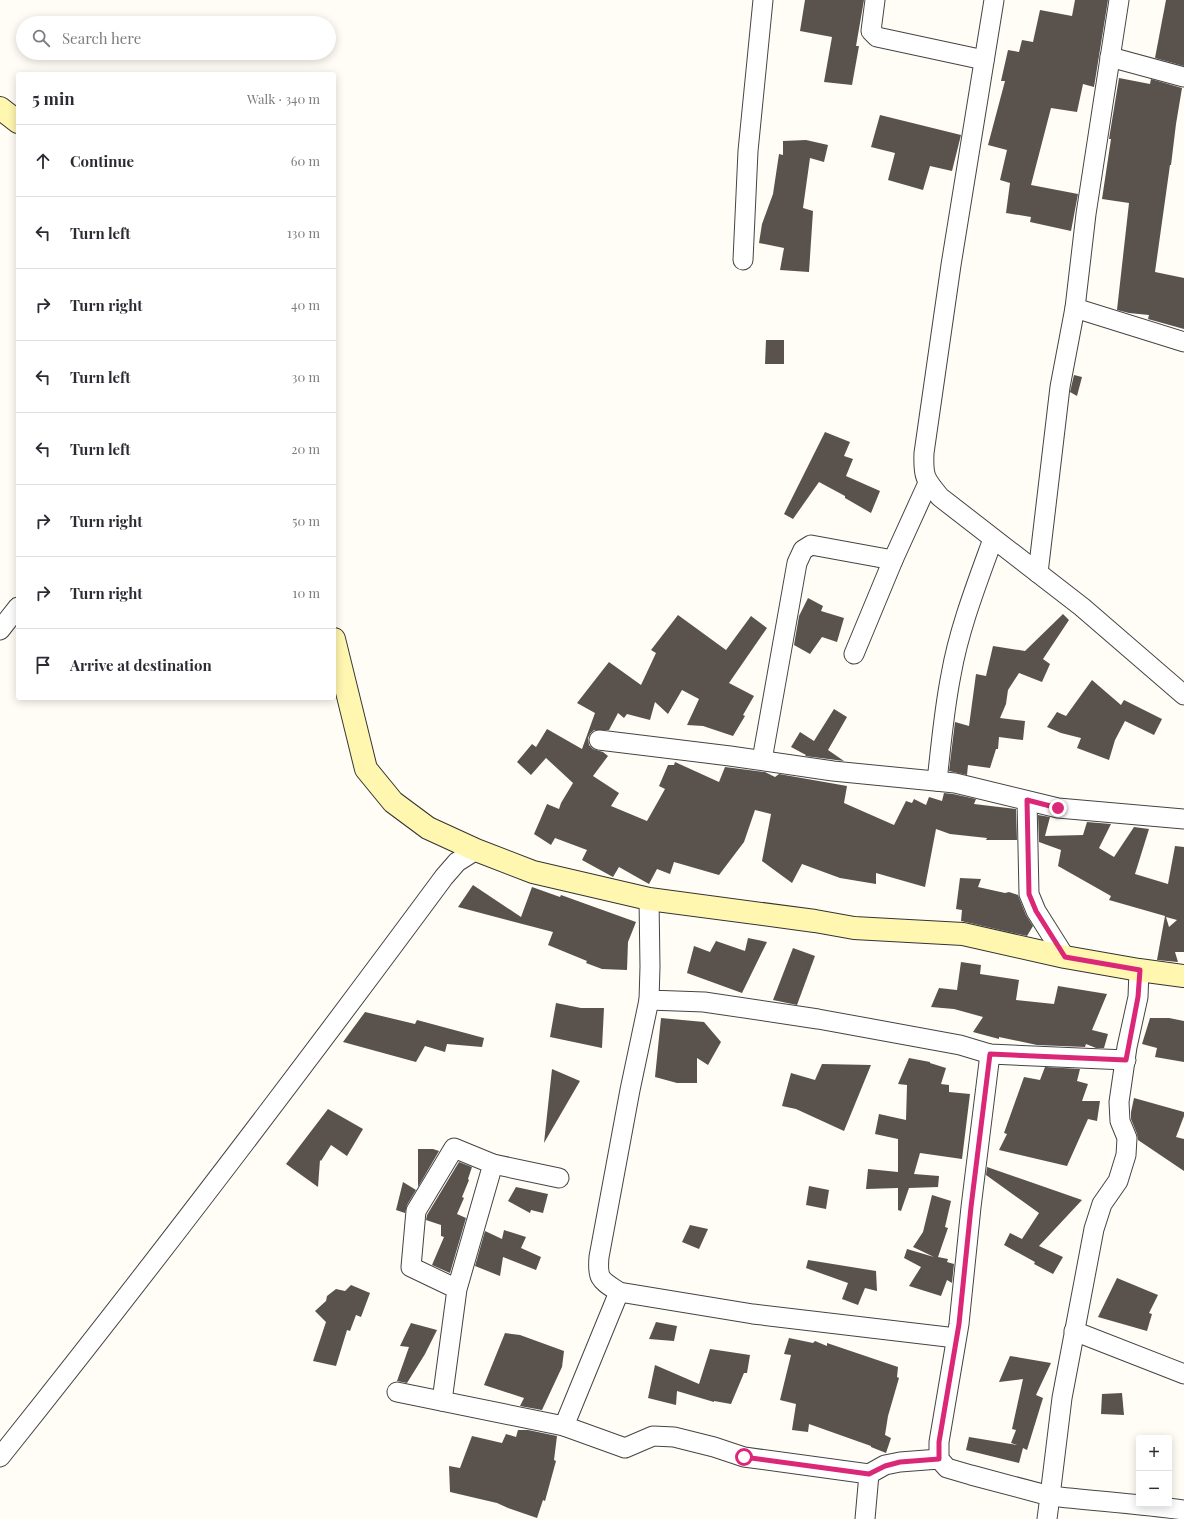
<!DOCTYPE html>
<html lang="en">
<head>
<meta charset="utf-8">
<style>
  :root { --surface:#fff; --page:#f2f2f3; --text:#2b2b33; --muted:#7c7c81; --line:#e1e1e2 }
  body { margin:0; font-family:"Playfair Display",serif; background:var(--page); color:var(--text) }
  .controls { position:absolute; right:12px; bottom:12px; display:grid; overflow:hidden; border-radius:4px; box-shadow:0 2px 10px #0003 }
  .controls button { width:36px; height:36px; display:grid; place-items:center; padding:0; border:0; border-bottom:1px solid var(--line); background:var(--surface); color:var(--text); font:20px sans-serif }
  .stop { position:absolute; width:12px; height:12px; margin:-9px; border:3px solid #db2777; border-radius:50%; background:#fff }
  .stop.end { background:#db2777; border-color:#fff; box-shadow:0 1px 4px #0008 }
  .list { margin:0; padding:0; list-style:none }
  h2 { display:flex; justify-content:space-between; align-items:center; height:52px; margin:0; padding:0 16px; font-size:17px }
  h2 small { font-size:13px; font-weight:400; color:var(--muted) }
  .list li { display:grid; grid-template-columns:26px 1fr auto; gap:12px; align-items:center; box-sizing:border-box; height:72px; padding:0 16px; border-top:1px solid var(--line) }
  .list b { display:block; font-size:15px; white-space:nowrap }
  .list em { font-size:13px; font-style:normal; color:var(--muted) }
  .icon { flex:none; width:22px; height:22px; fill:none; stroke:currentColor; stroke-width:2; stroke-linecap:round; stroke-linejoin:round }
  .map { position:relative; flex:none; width:1184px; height:1519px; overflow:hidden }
  .search { position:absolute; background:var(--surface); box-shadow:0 2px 10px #0003; left:16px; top:16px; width:320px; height:44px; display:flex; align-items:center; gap:10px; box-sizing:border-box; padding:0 14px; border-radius:22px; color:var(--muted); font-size:15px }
  .panel { position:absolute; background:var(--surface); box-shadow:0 2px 10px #0003; left:16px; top:72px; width:320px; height:628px; border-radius:4px }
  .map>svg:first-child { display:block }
  .building { fill:#5a524d; fill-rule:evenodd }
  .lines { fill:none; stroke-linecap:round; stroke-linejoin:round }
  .street-casing { stroke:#444; stroke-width:21 }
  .secondary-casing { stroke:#333; stroke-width:24 }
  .street { stroke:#fff; stroke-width:19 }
  .secondary { stroke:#fff6b0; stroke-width:22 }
  .route { stroke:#db2777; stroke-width:5 }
</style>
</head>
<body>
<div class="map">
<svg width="1184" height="1519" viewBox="0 0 1184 1519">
  <rect width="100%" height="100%" fill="#fffdf5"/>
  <g class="building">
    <path d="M 805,0 L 864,0 L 856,46 L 859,46 L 852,85 L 824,82 L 832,37 L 800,31 Z"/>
    <path d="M 1075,0 L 1108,0 L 1094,87 L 1083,84 L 1077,112 L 1051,108 L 1031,185 L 1078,194 L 1071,231 L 1030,222 L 1031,217 L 1006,213 L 1010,183 L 1000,180 L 1007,150 L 988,145 L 1005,81 L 1001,81 L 1008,50 L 1019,52 L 1022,40 L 1033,42 L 1040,10 L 1072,16 Z"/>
    <path d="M 1166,0 L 1184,0 L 1184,66 L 1155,58 Z"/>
    <path d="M 1119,78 L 1150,84 L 1151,79 L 1182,88 L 1176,124 L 1171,165 L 1170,165 L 1155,272 L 1184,278 L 1184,329 L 1148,319 L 1149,315 L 1129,313 L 1117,310 L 1129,203 L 1102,199 L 1111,139 L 1109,139 Z"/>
    <path d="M 880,115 L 961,135 L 952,171 L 930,166 L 923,190 L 888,180 L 895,153 L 871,147 Z"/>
    <path d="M 806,140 L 828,145 L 824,162 L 810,158 L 803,208 L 813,211 L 809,272 L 780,270 L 784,248 L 759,243 L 762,224 L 773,194 L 779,154 L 783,155 L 783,141 Z"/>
    <path d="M 766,340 L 784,340 L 784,364 L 765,364 Z"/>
    <path d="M 1074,375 L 1082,377 L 1077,396 L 1070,392 Z"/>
    <path d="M 825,432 L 850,442 L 844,456 L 853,459 L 846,476 L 880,491 L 871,513 L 845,498 L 845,496 L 819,482 L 793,519 L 784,514 Z"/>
    <path d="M 808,598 L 823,606 L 821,611 L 844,618 L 837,642 L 822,637 L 810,654 L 794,645 L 799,616 Z"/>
    <path d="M 1063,614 L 1069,620 L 1043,659 L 1050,664 L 1042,682 L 1019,673 L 1008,690 L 1006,704 L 1000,718 L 1025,721 L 1023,740 L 999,737 L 998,749 L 996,749 L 990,768 L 968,765 L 967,775 L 949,771 L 955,722 L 969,726 L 976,674 L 986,676 L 993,646 L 1025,651 Z"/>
    <path d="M 678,615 L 726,650 L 751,616 L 767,628 L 729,683 L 754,696 L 743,715 L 745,716 L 733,736 L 703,726 L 687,725 L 699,699 L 682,690 L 668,714 L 655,702 L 650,720 L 627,714 L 624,718 L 618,713 L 609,730 L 594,730 L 590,734 L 588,738 L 589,745 L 593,749 L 603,752 L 608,756 L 593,776 L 619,793 L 611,806 L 647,821 L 665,789 L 659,786 L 668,765 L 674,765 L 675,762 L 719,782 L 725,767 L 765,772 L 775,777 L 779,774 L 847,786 L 844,803 L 894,825 L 906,801 L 912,803 L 914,799 L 926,805 L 929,797 L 942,801 L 944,793 L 953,794 L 976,799 L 974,804 L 1016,809 L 1017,840 L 986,840 L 987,838 L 950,834 L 936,829 L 925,887 L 876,873 L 876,884 L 840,878 L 802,864 L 792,883 L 762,861 L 771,814 L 755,810 L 744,842 L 719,875 L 674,862 L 670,874 L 657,869 L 649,884 L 619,867 L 613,877 L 582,860 L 587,850 L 555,838 L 551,845 L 534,834 L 547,804 L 559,809 L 561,803 L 573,783 L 546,758 L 531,775 L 517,762 L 532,744 L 536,747 L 547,729 L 582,749 L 595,713 L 577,703 L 609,662 L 641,685 L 656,653 L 651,650 Z"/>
    <path d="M 1092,680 L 1121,705 L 1124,700 L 1162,719 L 1154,735 L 1125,721 L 1115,740 L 1109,760 L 1077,748 L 1081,738 L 1061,733 L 1047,727 L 1057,712 L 1066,716 Z"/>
    <path d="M 834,709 L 847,717 L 828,750 L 844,761 L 805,756 L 806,755 L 791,747 L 800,732 L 814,741 Z"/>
    <path d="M 1038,815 L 1050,817 L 1045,836 L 1083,835 L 1087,822 L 1111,824 L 1099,848 L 1114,857 L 1134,827 L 1149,829 L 1135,874 L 1168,884 L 1175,846 L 1184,847 L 1184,952 L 1175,952 L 1178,962 L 1157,960 L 1165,916 L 1109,900 L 1111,896 L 1058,866 L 1061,850 L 1039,842 ZM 1166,917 L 1177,920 L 1169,927 Z"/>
    <path d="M 960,878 L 981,879 L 978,887 L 1005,893 L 1009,892 L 1018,895 L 1026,915 L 1033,926 L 1027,936 L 961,921 L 962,910 L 956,909 Z"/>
    <path d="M 473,885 L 521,917 L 532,887 L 560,897 L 561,895 L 636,922 L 628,942 L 627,970 L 602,969 L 586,963 L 587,961 L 548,945 L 553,932 L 458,907 Z"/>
    <path d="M 748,938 L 767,942 L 742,993 L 687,973 L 694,946 L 710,952 L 716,941 L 745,951 Z"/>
    <path d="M 793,948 L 815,956 L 797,1005 L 773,1000 Z"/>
    <path d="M 961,962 L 981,965 L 980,974 L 1019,980 L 1016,1000 L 1054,1004 L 1058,986 L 1107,994 L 1092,1030 L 1108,1034 L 1104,1048 L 1096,1048 L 1086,1044 L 1085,1047 L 1037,1045 L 999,1037 L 999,1039 L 973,1032 L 983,1017 L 954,1009 L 931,1007 L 939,988 L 957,990 Z"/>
    <path d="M 556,1003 L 581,1008 L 604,1008 L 602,1048 L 550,1037 Z"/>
    <path d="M 365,1012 L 415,1024 L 417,1020 L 484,1038 L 482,1047 L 447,1044 L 445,1052 L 425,1046 L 416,1062 L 343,1042 Z"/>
    <path d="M 661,1018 L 704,1022 L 721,1042 L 708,1065 L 697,1058 L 697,1083 L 677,1083 L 655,1077 Z"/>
    <path d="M 1150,1018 L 1169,1018 L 1184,1021 L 1184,1062 L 1155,1057 L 1157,1048 L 1142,1044 Z"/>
    <path d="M 909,1058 L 930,1062 L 930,1063 L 946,1068 L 941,1084 L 949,1085 L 949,1092 L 970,1094 L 962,1159 L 920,1153 L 914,1174 L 939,1176 L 938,1187 L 909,1188 L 901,1211 L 898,1210 L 898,1188 L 866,1189 L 868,1169 L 898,1172 L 898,1139 L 875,1134 L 879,1114 L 906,1120 L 907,1085 L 898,1084 Z"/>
    <path d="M 822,1064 L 871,1065 L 844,1131 L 796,1109 L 782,1106 L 791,1073 L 815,1080 Z"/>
    <path d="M 1045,1067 L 1080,1069 L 1077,1081 L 1088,1084 L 1082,1101 L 1100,1101 L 1097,1121 L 1088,1119 L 1067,1166 L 999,1150 L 1007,1134 L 1004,1133 L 1024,1077 L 1040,1080 Z"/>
    <path d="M 552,1069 L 580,1081 L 544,1143 Z"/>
    <path d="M 1134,1098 L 1184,1112 L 1184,1116 L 1176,1137 L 1184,1139 L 1184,1171 L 1138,1140 L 1137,1134 L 1131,1119 L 1131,1112 Z"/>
    <path d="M 328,1109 L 363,1129 L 347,1156 L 331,1145 L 321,1161 L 320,1160 L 318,1187 L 286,1164 Z"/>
    <path d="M 418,1149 L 433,1149 L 439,1151 L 418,1187 Z"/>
    <path d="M 459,1162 L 472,1167 L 468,1179 L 469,1180 L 462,1197 L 464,1198 L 457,1214 L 466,1218 L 450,1273 L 432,1265 L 444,1237 L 441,1236 L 441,1225 L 426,1220 L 427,1215 Z"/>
    <path d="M 987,1167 L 1082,1200 L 1039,1246 L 1063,1257 L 1053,1274 L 1034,1264 L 1035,1262 L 1004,1245 L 1010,1233 L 1022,1239 L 1039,1213 L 986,1175 Z"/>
    <path d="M 403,1182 L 416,1190 L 407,1205 L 405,1213 L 396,1210 Z"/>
    <path d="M 809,1186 L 829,1190 L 826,1209 L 806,1205 Z"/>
    <path d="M 516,1187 L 548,1194 L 543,1213 L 531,1210 L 530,1213 L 508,1201 Z"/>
    <path d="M 932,1195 L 951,1201 L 945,1227 L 948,1228 L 938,1257 L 948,1259 L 947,1262 L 954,1264 L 952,1283 L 947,1280 L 941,1296 L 909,1286 L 921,1267 L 904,1258 L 907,1249 L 934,1257 L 913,1247 L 923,1232 Z"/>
    <path d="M 690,1225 L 708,1229 L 699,1249 L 682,1242 Z"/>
    <path d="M 504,1230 L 526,1237 L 521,1248 L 541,1257 L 536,1270 L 503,1257 L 500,1276 L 475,1266 L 485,1231 L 502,1239 Z"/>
    <path d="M 808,1260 L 876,1271 L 877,1291 L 865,1288 L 858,1305 L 842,1299 L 848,1283 L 806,1268 Z"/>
    <path d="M 1117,1278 L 1158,1295 L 1149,1313 L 1152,1314 L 1147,1331 L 1098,1317 Z"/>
    <path d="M 351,1285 L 370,1293 L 361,1317 L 356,1315 L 350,1331 L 347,1330 L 336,1366 L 313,1361 L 326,1322 L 315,1311 L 326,1301 L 327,1296 L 336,1289 L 345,1291 Z"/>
    <path d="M 656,1322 L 677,1326 L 674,1341 L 649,1339 Z"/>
    <path d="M 411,1323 L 437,1330 L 425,1354 L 407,1383 L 397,1381 L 409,1347 L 400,1346 Z"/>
    <path d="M 505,1333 L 520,1335 L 564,1351 L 562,1367 L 542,1410 L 520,1406 L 524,1398 L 484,1385 Z"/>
    <path d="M 789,1338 L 813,1343 L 815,1341 L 827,1346 L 827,1343 L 898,1367 L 897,1377 L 899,1378 L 888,1416 L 885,1435 L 891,1438 L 886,1453 L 871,1447 L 871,1446 L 809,1424 L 808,1432 L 792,1430 L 796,1404 L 780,1400 L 791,1355 L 784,1354 Z"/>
    <path d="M 710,1349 L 750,1355 L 747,1373 L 744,1373 L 731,1404 L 714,1401 L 714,1402 L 677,1391 L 676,1405 L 648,1398 L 655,1365 L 699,1384 Z"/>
    <path d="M 1010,1356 L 1051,1363 L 1036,1395 L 1043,1398 L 1027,1450 L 1023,1448 L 1019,1463 L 966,1450 L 969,1437 L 1017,1445 L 1011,1443 L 1016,1430 L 1012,1429 L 1023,1379 L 999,1382 Z"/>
    <path d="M 1122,1393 L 1124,1415 L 1101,1414 L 1102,1394 Z"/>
    <path d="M 518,1430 L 528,1430 L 557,1436 L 554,1460 L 556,1461 L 545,1501 L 543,1500 L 537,1518 L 508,1508 L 497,1503 L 450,1492 L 449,1466 L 460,1468 L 472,1436 L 502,1443 L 506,1434 L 516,1437 Z"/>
  </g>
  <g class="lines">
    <defs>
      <g id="street">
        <path d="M 875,0 L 871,31 L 877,37 L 984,60"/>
        <path d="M 994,0 L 951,265 L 924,453 C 923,477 925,479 940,497 L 1082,607 L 1184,695"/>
        <path d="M 1110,57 L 1184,77"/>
        <path d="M 743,260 L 748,151 L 763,0"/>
        <path d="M 1075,308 L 1184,342"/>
        <path d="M 1038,573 L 1060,387 L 1075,308 L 1086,214 L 1119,0"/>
        <path d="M 0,630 L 18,607"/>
        <path d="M 854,654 L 893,560 L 928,483"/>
        <path d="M 599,740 L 730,756 L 833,771 L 955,783 L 1058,808 L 1184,819"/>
        <path d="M 762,760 L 797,563 L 803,550 L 811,545 L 893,560"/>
        <path d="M 937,781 C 941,746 944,710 951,675 C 959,629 977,583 993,539"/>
        <path d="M 1027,801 L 1029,894 L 1036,911 L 1065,957"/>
        <path d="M 649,899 L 650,967 L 649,1000 L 704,1002 L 818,1019 L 960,1045 L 990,1054 L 1126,1060"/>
        <path d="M 1139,970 L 1138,997 L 1127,1047 L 1119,1102 L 1120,1121 L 1127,1138 L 1126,1155 L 1118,1181 L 1102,1204 L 1094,1229 L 1062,1398 L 1050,1496 C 1095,1501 1140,1504 1184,1510"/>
        <path d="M 649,1000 L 630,1090 L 599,1257 C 597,1280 601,1280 619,1292 L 753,1314 L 956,1338"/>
        <path d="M 990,1054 L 971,1207 L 959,1324 L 939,1442 L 939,1459 L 947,1468 L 971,1475 L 1050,1496 L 1047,1519"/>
        <path d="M 493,1164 L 559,1178"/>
        <path d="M 619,1292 L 564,1426 L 625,1448 L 653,1436 L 674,1437 L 714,1447 L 744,1457 L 869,1474"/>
        <path d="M 1074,1331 L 1184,1374"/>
        <path d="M 397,1392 L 564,1426"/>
        <path d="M 442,1401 L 457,1289 L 493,1164 L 454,1148 L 416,1211 L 411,1267 L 457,1289"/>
        <path d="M 0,1457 C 152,1267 299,1073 444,877 L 457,862 L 476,850"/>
        <path d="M 865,1519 L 869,1474 L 885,1465 L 900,1462 L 939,1459"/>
      </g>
      <g id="secondary">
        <path d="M 0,108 L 18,122"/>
        <path d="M 334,639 L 366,769 L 393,802 L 428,828 L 476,850 L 533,872 L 649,899 L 815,921 L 854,928 L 963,934 L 1065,957 L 1139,970 L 1184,976"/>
      </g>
    </defs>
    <use href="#street" class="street-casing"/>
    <use href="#secondary" class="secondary-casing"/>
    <use href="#street" class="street"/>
    <use href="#secondary" class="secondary"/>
  </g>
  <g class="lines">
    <path class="route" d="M 744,1457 L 869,1474 L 885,1466 L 900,1462 L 939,1459 L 939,1442 L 959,1324 L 971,1207 L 990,1054 L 1126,1060 L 1138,997 L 1140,970 L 1065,957 L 1036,911 L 1029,894 L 1027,800 L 1058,808"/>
  </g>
</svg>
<div class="controls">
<button>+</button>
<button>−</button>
</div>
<div class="stop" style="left:744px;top:1457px"></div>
<div class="stop end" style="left:1058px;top:808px"></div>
<div class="search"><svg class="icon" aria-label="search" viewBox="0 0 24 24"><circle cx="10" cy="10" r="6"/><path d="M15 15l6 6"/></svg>Search here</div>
<section class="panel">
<h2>5 min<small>Walk · 340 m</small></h2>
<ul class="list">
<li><svg class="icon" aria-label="ahead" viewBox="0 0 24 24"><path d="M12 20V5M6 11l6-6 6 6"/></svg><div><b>Continue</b></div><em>60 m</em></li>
<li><svg class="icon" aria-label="left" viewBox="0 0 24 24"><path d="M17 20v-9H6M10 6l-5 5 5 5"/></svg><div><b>Turn left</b></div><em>130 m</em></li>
<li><svg class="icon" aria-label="right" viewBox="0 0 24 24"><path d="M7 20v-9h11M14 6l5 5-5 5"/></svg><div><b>Turn right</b></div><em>40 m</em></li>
<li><svg class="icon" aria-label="left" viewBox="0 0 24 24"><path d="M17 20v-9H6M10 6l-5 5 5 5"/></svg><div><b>Turn left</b></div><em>30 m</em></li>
<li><svg class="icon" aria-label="left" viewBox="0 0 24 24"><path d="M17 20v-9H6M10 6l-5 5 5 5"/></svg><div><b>Turn left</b></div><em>20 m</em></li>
<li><svg class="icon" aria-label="right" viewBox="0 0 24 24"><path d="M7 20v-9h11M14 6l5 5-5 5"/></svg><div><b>Turn right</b></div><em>50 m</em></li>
<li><svg class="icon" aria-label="right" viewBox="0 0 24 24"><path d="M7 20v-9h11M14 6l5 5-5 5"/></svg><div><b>Turn right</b></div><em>10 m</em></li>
<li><svg class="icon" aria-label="arrive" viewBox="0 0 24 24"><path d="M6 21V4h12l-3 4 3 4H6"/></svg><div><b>Arrive at destination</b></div></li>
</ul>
</section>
</div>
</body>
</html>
